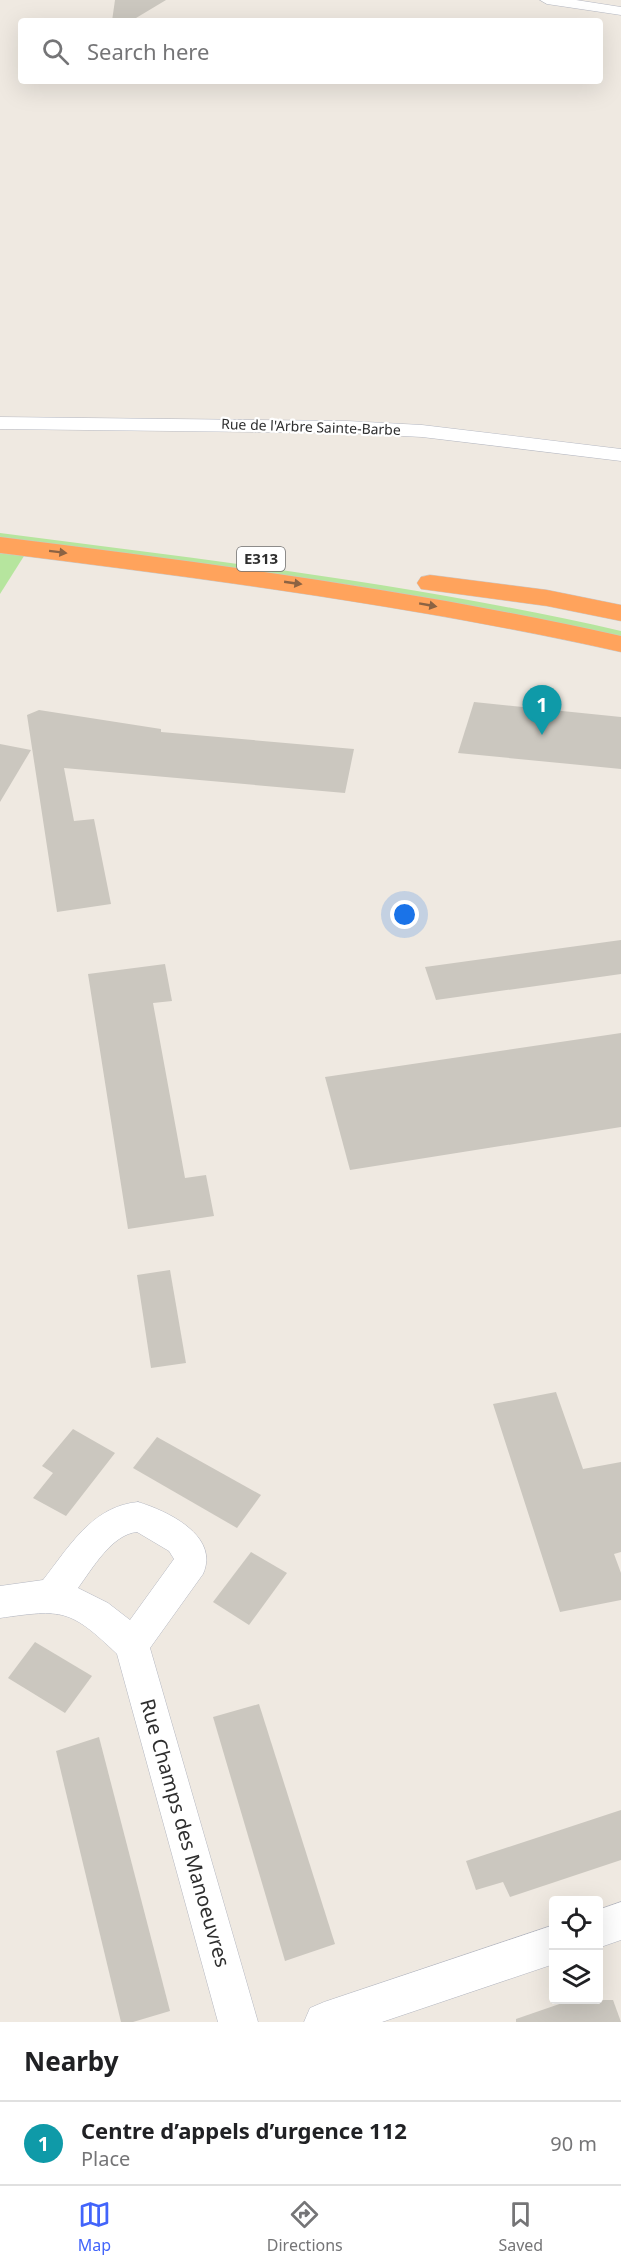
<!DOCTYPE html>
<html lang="en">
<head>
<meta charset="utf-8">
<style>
  :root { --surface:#fff; --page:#f2f2f2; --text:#202124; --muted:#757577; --line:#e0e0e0; --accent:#4264fb }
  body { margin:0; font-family:"Noto Sans",sans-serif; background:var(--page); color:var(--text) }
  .controls { position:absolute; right:18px; bottom:18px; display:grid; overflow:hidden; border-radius:6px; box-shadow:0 6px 24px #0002 }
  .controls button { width:54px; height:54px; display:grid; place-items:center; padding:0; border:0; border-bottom:2px solid var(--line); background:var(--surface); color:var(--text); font:30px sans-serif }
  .you { position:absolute; left:405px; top:915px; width:21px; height:21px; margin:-15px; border:4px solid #fff; border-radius:50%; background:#1a73e8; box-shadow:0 0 0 9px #1a73e833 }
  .badge { display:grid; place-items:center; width:39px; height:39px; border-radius:50%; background:var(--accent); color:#fff; font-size:20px; font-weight:700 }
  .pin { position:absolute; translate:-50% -50px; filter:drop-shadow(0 2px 3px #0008) }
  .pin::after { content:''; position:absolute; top:32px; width:21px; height:18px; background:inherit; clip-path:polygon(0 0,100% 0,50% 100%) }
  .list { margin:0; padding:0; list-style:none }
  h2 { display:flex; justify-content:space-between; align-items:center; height:78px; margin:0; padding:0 24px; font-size:26px }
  h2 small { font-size:20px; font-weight:400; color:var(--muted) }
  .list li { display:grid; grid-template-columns:39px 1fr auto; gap:18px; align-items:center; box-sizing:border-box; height:84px; padding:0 24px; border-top:2px solid var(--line) }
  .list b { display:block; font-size:22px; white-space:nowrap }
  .list p { margin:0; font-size:20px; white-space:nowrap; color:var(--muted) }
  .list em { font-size:20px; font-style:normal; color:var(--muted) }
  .icon { flex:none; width:33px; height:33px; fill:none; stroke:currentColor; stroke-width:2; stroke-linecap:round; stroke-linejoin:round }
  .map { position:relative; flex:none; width:621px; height:2022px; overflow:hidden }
  .search { position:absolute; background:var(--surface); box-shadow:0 6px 24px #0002; left:18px; right:18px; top:18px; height:66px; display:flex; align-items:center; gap:15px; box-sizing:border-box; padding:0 21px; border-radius:6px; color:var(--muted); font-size:22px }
  .sheet { height:162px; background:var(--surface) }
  nav { display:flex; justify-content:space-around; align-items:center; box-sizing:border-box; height:84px; border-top:2px solid var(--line); background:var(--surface); font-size:16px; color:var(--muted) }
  nav a { display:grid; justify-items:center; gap:3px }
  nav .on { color:var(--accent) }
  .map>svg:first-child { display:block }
  .green { fill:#b6e59e }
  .building { fill:#cbc7bf }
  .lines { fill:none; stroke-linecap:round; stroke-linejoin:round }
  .minor-casing { stroke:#b4b7c1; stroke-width:1 }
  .motorway-casing { stroke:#c9c9c9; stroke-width:1 }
  .minor { fill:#fff; fill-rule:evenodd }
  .motorway { fill:#ffa35c; fill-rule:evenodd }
  .oneway { fill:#8c6343 }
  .labels { text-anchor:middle; stroke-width:4.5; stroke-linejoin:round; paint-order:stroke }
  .far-street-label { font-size:14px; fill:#2e2e2e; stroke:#fff }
  .shield { fill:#fff; stroke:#6d6d6d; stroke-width:1.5 }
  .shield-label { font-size:15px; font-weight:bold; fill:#2e2e2e }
  .near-street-label { font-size:20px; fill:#2e2e2e; stroke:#fff }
</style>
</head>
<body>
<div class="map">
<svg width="621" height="2022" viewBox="0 0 621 2022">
  <rect width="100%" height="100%" fill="#efe9e1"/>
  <g class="green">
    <path d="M 0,533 C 208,560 416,584 621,631 L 621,637 L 445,601 L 350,585 L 0,539 Z"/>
    <path d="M 0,553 L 24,556 L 0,594 Z"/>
  </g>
  <g class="building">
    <path d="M 115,0 L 166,0 L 131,21 L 112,21 Z"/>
    <path d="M 474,702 L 621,717 L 621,769 L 458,753 Z"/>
    <path d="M 39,710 L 161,729 L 161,732 L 354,749 L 345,793 L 64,768 L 74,821 L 94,819 L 111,904 L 57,912 L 27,715 Z"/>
    <path d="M 0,744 L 31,750 L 0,802 Z"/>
    <path d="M 621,940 L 621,974 L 436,1000 L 425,967 Z"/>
    <path d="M 165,964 L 172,1001 L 153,1003 L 185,1178 L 206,1175 L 214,1216 L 128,1229 L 88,974 Z"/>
    <path d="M 621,1033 L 621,1127 L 350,1170 L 325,1077 Z"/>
    <path d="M 170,1270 L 186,1363 L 151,1368 L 137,1275 Z"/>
    <path d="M 556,1392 L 583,1469 L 621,1462 L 621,1552 L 614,1554 L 621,1573 L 621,1600 L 560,1612 L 493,1404 Z"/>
    <path d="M 73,1429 L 115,1453 L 66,1516 L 33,1498 L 53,1473 L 42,1466 Z"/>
    <path d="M 157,1437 L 261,1495 L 237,1528 L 133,1468 Z"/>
    <path d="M 251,1552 L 287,1573 L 249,1625 L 213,1602 Z"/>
    <path d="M 35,1642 L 92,1676 L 65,1713 L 8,1678 Z"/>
    <path d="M 259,1704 L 335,1944 L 285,1961 L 213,1717 Z"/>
    <path d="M 99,1737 L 170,2011 L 133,2022 L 121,2022 L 56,1751 Z"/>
    <path d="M 621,1810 L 621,1860 L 510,1897 L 503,1882 L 476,1890 L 466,1861 Z"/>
    <path d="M 571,2000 L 613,2000 L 621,2022 L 516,2022 L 516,2019 Z"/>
  </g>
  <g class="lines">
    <defs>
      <g id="minor">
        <path d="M 540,0 L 576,0 L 621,7 L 621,15 L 547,4 Z"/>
        <path d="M 0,417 L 347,421 L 422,425 L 621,449 L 621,461 L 422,437 L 347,433 L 0,429 Z"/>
        <path d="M 138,1502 C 168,1511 220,1536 203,1574 L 150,1648 L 258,2022 L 218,2022 L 117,1654 C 70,1609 63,1609 0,1618 L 0,1586 L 43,1580 C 69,1547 92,1506 138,1502 ZM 137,1532 L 169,1551 L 174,1559 L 130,1620 L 108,1603 L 78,1588 C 92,1569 112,1534 137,1532 Z"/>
        <path d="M 621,1902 L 621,1940 L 598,1948 L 598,1910 Z"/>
        <path d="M 554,1925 L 554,1964 L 382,2022 L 304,2022 L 310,2008 L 324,2002 Z"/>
      </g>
      <g id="motorway">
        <path d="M 0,537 C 208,563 416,590 621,636 L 621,652 C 416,606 208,579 0,553 Z"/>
        <path d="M 430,575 L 547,590 L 621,605 L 621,621 L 547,606 L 421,589 L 417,583 L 421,577 Z"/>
      </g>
    </defs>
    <use href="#minor" class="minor-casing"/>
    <use href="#motorway" class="motorway-casing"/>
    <use href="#minor" class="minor"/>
    <use href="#motorway" class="motorway"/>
  </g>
  <defs><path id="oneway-solid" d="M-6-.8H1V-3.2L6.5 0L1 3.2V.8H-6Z" transform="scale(1.5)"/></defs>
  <g class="oneway">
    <use href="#oneway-solid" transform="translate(58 552) rotate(7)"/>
    <use href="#oneway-solid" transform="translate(293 583) rotate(8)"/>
    <use href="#oneway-solid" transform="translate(428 605) rotate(10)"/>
  </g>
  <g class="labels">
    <g class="far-street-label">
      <text transform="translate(311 427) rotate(2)" y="5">Rue de l'Arbre Sainte-Barbe</text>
    </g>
    <rect class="shield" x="237" y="547" width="48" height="24" rx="4.5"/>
    <g class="shield-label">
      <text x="261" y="564">E313</text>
    </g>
    <g class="near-street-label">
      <text transform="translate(185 1833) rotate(74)" y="7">Rue Champs des Manoeuvres</text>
    </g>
  </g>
</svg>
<div class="controls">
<button><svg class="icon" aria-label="locate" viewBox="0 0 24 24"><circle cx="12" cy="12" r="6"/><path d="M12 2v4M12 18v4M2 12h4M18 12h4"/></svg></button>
<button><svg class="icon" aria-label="layers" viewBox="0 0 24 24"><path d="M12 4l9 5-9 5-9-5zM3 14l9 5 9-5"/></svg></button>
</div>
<div class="you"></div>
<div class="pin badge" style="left:542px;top:735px;background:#0f9aa8">1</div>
<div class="search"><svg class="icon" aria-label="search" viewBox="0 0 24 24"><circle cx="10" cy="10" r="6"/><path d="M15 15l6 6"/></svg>Search here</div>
</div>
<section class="sheet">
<h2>Nearby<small></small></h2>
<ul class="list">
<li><span class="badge" style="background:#0f9aa8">1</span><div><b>Centre d’appels d’urgence 112</b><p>Place</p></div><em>90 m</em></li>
</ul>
</section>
<nav>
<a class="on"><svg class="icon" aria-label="map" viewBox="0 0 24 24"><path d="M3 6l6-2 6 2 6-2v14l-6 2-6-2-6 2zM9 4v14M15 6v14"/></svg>Map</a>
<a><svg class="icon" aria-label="directions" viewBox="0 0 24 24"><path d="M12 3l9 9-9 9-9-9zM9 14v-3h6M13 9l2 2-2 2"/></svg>Directions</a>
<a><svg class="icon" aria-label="saved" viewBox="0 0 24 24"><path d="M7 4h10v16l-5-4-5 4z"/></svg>Saved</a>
</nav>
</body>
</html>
